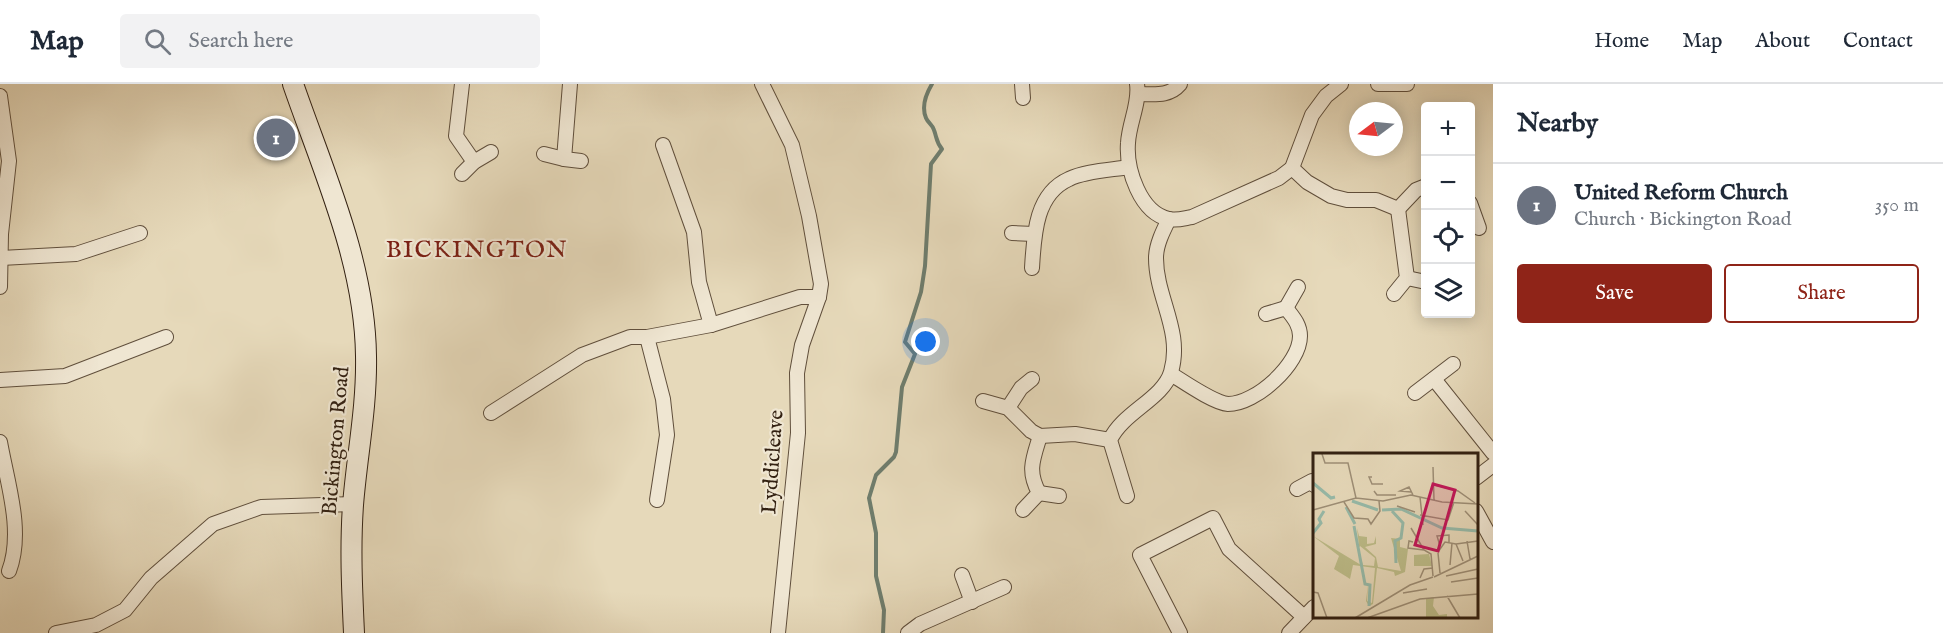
<!DOCTYPE html>
<html lang="en">
<head>
<meta charset="utf-8">
<style>
  :root { --surface:#fff; --page:#f2f2f3; --text:#1f2937; --muted:#747a83; --line:#e0e1e3; --accent:#8f2418 }
  body { margin:0; font-family:"IM FELL English",serif; background:var(--page); color:var(--text) }
  .controls { position:absolute; right:18px; top:18px; display:grid; overflow:hidden; border-radius:6px; box-shadow:0 3px 15px #0003 }
  .controls button { width:54px; height:54px; display:grid; place-items:center; padding:0; border:0; border-bottom:2px solid var(--line); background:var(--surface); color:var(--text); font:30px sans-serif }
  .compass { position:absolute; left:1349px; top:18px; width:54px; height:54px; border-radius:50%; background:var(--surface); box-shadow:0 3px 15px #0003; rotate:254deg }
  .you { position:absolute; left:926px; top:258px; width:21px; height:21px; margin:-15px; border:4px solid #fff; border-radius:50%; background:#1a73e8; box-shadow:0 0 0 9px #1a73e833 }
  .badge { display:grid; place-items:center; width:39px; height:39px; border-radius:50%; background:var(--accent); color:#fff; font-size:20px; font-weight:700 }
  .pin { position:absolute; translate:-50% -50%; border:3px solid #fff; box-shadow:0 2px 6px #0006 }
  .list { margin:0; padding:0; list-style:none }
  h2 { display:flex; justify-content:space-between; align-items:center; height:78px; margin:0; padding:0 24px; font-size:26px }
  h2 small { font-size:20px; font-weight:400; color:var(--muted) }
  .list li { display:grid; grid-template-columns:39px 1fr auto; gap:18px; align-items:center; box-sizing:border-box; height:84px; padding:0 24px; border-top:2px solid var(--line) }
  .list b { display:block; font-size:22px; white-space:nowrap }
  .list p { margin:0; font-size:20px; white-space:nowrap; color:var(--muted) }
  .list em { font-size:20px; font-style:normal; color:var(--muted) }
  .actions { display:flex; gap:12px; padding:18px 24px }
  .actions a { flex:1; padding:14px 0; border:2px solid var(--accent); border-radius:6px; text-align:center; font-size:21px; color:var(--accent) }
  .actions .main { background:var(--accent); color:#fff }
  .icon { flex:none; width:33px; height:33px; fill:none; stroke:currentColor; stroke-width:2; stroke-linecap:round; stroke-linejoin:round }
  .map { position:relative; flex:none; width:1493px; height:549px; overflow:hidden }
  header { display:flex; align-items:center; gap:36px; box-sizing:border-box; height:84px; padding:0 30px; background:var(--surface); border-bottom:2px solid var(--line) }
  header strong { font-size:28px }
  nav { display:flex; gap:33px; margin-inline-start:auto; font-size:21px }
  .search { width:420px; height:54px; background:var(--page); display:flex; align-items:center; gap:15px; box-sizing:border-box; padding:0 21px; border-radius:6px; color:var(--muted); font-size:22px }
  main { display:flex }
  aside { flex:1; background:var(--surface) }
  .map>svg:first-child { display:block }
  .lines { fill:none; stroke-linecap:round; stroke-linejoin:round }
  .stream { stroke:#6f7d6d; stroke-width:4 }
  .street-casing { stroke:#604f3c; stroke-width:16 }
  .secondary-casing { stroke:#332112; stroke-width:22 }
  .street { stroke:#efe6d2; stroke-width:14 }
  .secondary { stroke:#efe6d2; stroke-width:20 }
  .labels { text-anchor:middle; stroke-width:4.5; stroke-linejoin:round; paint-order:stroke }
  .street-label { font-size:21px; fill:#332112; stroke:#efe6d2 }
  .quarter-label { font-size:24px; letter-spacing:1.5px; fill:#7a1f14; stroke:#efe6d2 }
  .inset-river { fill:none; stroke:#97bbaa; stroke-width:3 }
  .inset-road { fill:none; stroke:#9e8f77; stroke-width:1.5 }
  .view { fill:#c2185b; fill-opacity:0.15; stroke:#c2185b; stroke-width:3 }
  .inset-edge { fill:none; stroke:#332112; stroke-width:3 }
</style>
</head>
<body>
<header>
<strong>Map</strong>
<div class="search"><svg class="icon" aria-label="search" viewBox="0 0 24 24"><circle cx="10" cy="10" r="6"/><path d="M15 15l6 6"/></svg>Search here</div>
<nav><a>Home</a><a>Map</a><a>About</a><a>Contact</a></nav>
</header>
<main>
<div class="map">
<svg width="1493" height="549" viewBox="0 0 1493 549">
  <rect width="100%" height="100%" fill="#e6d9ba"/>
  <filter id="stains"><feTurbulence type="fractalNoise" baseFrequency=".00333" numOctaves="4"/><feColorMatrix values="0 0 0 0 .2 0 0 0 0 .09 0 0 0 0 .02 0 0 0 .5 -.17"/></filter>
  <radialGradient id="worn" r=".72"><stop offset=".6" stop-color="#630" stop-opacity="0"/><stop offset="1" stop-color="#630" stop-opacity=".3"/></radialGradient>
  <g class="lines">
    <path class="stream" d="M 883,549 L 884,526 L 876,492 L 876,449 L 869,414 L 876,391 L 894,373 L 896,368 L 902,303 L 915,270 L 905,258 L 921,208 L 925,182 L 931,80 L 942,65 C 936,58 937,54 934,46 C 933,41 928,39 926,34 C 921,22 926,10 932,0"/>
    <defs>
      <g id="street">
        <path d="M 462,0 L 456,52 L 474,78"/>
        <path d="M 762,0 L 792,61 L 809,132 L 821,200 L 819,213 L 802,261 L 797,289 L 798,349 L 778,549"/>
        <path d="M 1022,0 L 1023,14"/>
        <path d="M 1137,0 C 1140,19 1129,39 1128,59 C 1126,85 1140,129 1169,135 C 1177,137 1185,134 1192,133 L 1279,94 L 1292,84 L 1312,31 L 1326,12 L 1341,0"/>
        <path d="M 1378,0 L 1407,0"/>
        <path d="M 1139,10 C 1154,10 1169,13 1180,0"/>
        <path d="M 0,12 L 9,77 L 1,150 L 0,203"/>
        <path d="M 663,61 L 694,148 L 699,198 L 711,241"/>
        <path d="M 544,70 L 564,75 L 570,0"/>
        <path d="M 564,75 L 581,77"/>
        <path d="M 1292,84 L 1307,98 L 1331,112 L 1347,116 L 1376,116 L 1398,125 L 1416,106 L 1426,102"/>
        <path d="M 462,90 L 474,78 L 491,68"/>
        <path d="M 1470,119 L 1479,144"/>
        <path d="M 1012,149 L 1034,150"/>
        <path d="M 1,174 L 76,170 L 140,149"/>
        <path d="M 1032,184 C 1034,152 1035,110 1069,95 C 1085,87 1111,86 1129,83"/>
        <path d="M 1407,194 L 1426,198"/>
        <path d="M 1394,210 L 1407,194 L 1398,125"/>
        <path d="M 1286,224 L 1298,203"/>
        <path d="M 647,253 L 663,315 L 667,351 L 657,416"/>
        <path d="M 1171,290 C 1184,298 1214,319 1228,320 C 1256,320 1300,280 1300,252 C 1300,240 1292,232 1286,224 L 1266,230"/>
        <path d="M 1434,295 L 1493,369"/>
        <path d="M 0,296 L 65,292 L 166,253"/>
        <path d="M 1415,309 L 1453,280"/>
        <path d="M 983,317 L 1008,324 L 1031,347 L 1040,352 L 1075,350 L 1110,356"/>
        <path d="M 1008,324 L 1021,304 L 1032,295"/>
        <path d="M 491,329 L 582,271 L 630,253 L 647,253 L 711,241 L 800,213 L 819,213"/>
        <path d="M 0,358 C 7,398 24,447 9,487"/>
        <path d="M 1476,394 L 1493,381"/>
        <path d="M 1297,405 L 1312,397 L 1314,401"/>
        <path d="M 1039,409 L 1059,412"/>
        <path d="M 1127,412 L 1110,356 C 1123,328 1163,315 1171,288 C 1183,247 1156,214 1156,174 C 1156,161 1163,147 1169,135"/>
        <path d="M 1023,426 L 1039,409 C 1027,387 1033,375 1040,352"/>
        <path d="M 1476,427 L 1493,458"/>
        <path d="M 962,491 L 972,518"/>
        <path d="M 56,549 L 96,541 L 125,526 L 151,494 L 213,440 L 261,423 L 353,420"/>
        <path d="M 908,549 L 920,540 L 1004,503"/>
        <path d="M 1180,549 L 1140,471 L 1213,434 L 1229,465 L 1304,533"/>
        <path d="M 1289,549 L 1314,523"/>
      </g>
      <path id="secondary" d="M 293,0 C 323,87 365,178 366,272 C 367,323 357,371 353,421 C 350,464 352,506 354,549"/>
    </defs>
    <use href="#street" class="street-casing"/>
    <use href="#secondary" class="secondary-casing"/>
    <use href="#street" class="street"/>
    <use href="#secondary" class="secondary"/>
  </g>
  <g class="labels">
    <g class="street-label">
      <text transform="translate(335 357) rotate(-85)" y="7">Bickington Road</text>
      <text transform="translate(772 378) rotate(-86)" y="7">Lyddicleave</text>
    </g>
    <g class="quarter-label">
      <text x="477" y="173">BICKINGTON</text>
    </g>
  </g>
  <g transform="translate(1313 369)">
    <rect width="165" height="165" fill="#e6d9ba"/>
    <path d="M 44,75 L 46,83 L 54,84 L 54,91 L 61,90 L 63,83 L 63,91 L 52,94 L 63,104 L 65,114 L 88,118 L 78,85 L 87,86 L 87,94 L 95,96 L 92,119 L 82,123 L 81,119 L 64,115 L 60,151 L 56,153 L 53,148 L 55,131 L 54,148 L 59,150 L 62,115 L 40,112 L 37,126 L 34,124 L 21,116 L 26,103 L 0,83 L 48,112 ZM 47,93 L 62,105 L 61,113 L 50,112 L 45,96 ZM 116,101 L 119,113 L 101,113 L 101,102 ZM 121,144 L 120,153 L 126,162 L 134,161 L 134,165 L 113,165 L 113,146 Z" fill="#bdbd8a" fill-rule="evenodd"/>
    <path class="inset-river" d="M 0,30 L 18,45 L 22,44M 39,48 L 65,57M 33,54 L 42,71M 69,57 L 88,56 L 129,75 L 165,78M 79,58 L 90,70 L 88,85 L 82,88 L 83,110M 41,73 L 52,131 L 57,132 L 56,153M 0,80 L 8,70 L 6,66 L 11,58"/>
    <path class="inset-road" d="M 9,1 L 12,10 L 35,10 L 43,45M 120,14 L 121,47M 59,24 L 56,24 L 59,31 L 70,31M 122,32 L 145,38 L 162,50M 61,38 L 64,42 L 83,42M 98,39 L 87,38 L 96,34 L 100,42M 107,44 L 110,72M 31,49 L 41,65 L 55,66 L 58,71 L 67,58 L 66,48M 84,53 L 102,59M 0,57 L 43,45 L 70,48 L 98,42 L 129,49 L 165,51M 152,58 L 165,72M 107,62 L 135,67 L 141,49M 98,75 L 111,97 L 118,101 L 120,123M 154,88 L 157,106M 100,89 L 96,88 L 95,95 L 111,97M 143,91 L 150,108M 143,91 L 165,88M 127,93 L 124,83 L 136,82 L 136,89M 125,99 L 132,89 L 143,91M 125,100 L 127,120M 137,112 L 139,90M 133,123 L 165,116M 121,124 L 165,103M 107,125 L 111,116 L 120,115M 138,129 L 165,125M 0,139 L 5,140 L 14,165M 90,140 L 114,136M 134,143 L 147,165M 42,165 L 97,132 L 120,124M 54,165 L 107,146 L 165,141"/>
    <path class="view" d="M 120,31 L 142,37 L 125,98 L 102,92 Z"/>
    <rect width="165" height="165" class="inset-edge"/>
  </g>
  <rect width="100%" height="100%" filter="url(#stains)"/>
  <rect width="100%" height="100%" fill="url(#worn)"/>
</svg>
<div class="controls">
<button>+</button>
<button>−</button>
<button><svg class="icon" aria-label="locate" viewBox="0 0 24 24"><circle cx="12" cy="12" r="6"/><path d="M12 2v4M12 18v4M2 12h4M18 12h4"/></svg></button>
<button><svg class="icon" aria-label="layers" viewBox="0 0 24 24"><path d="M12 4l9 5-9 5-9-5zM3 14l9 5 9-5"/></svg></button>
</div>
<svg class="compass" viewBox="-18 -18 36 36"><path d="M0-13l5 13h-10z" fill="#e53935"/><path d="M0 13l5-13h-10z" fill="#747a83"/></svg>
<div class="you"></div>
<div class="pin badge" style="left:276px;top:54px;background:#6b7280">1</div>
</div>
<aside>
<h2>Nearby<small></small></h2>
<ul class="list">
<li><span class="badge" style="background:#6b7280">1</span><div><b>United Reform Church</b><p>Church · Bickington Road</p></div><em>350 m</em></li>
</ul>
<div class="actions"><a class="main">Save</a><a>Share</a></div>
</aside>
</main>
</body>
</html>
